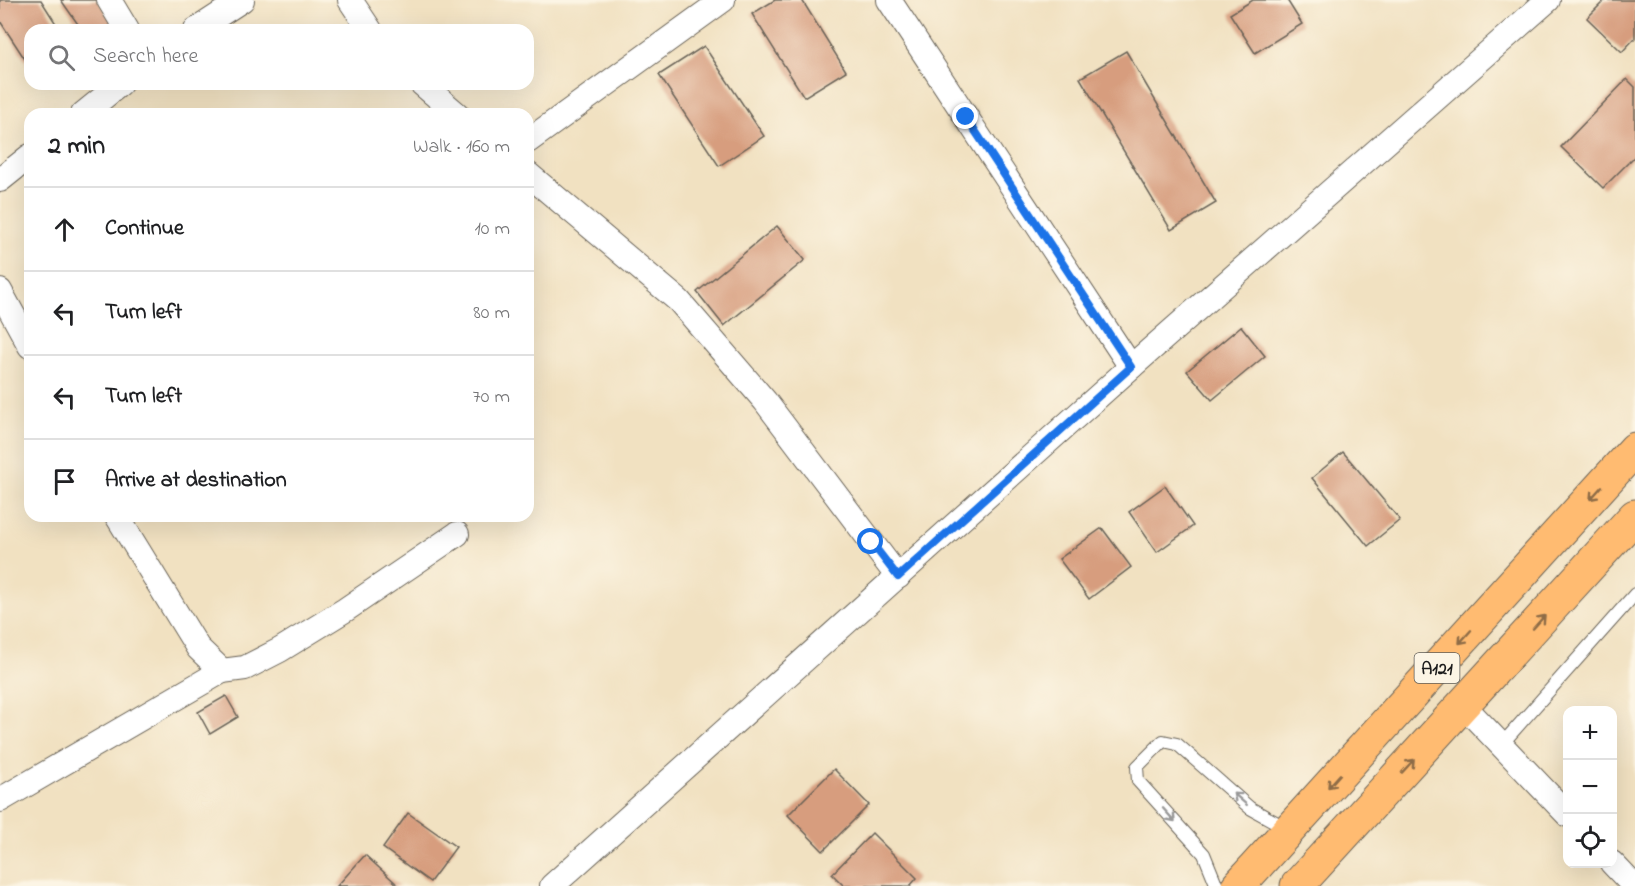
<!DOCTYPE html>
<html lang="en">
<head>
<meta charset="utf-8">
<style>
  :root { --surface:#fff; --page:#f2f2f2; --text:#202124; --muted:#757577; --line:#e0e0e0 }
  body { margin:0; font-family:"Indie Flower",sans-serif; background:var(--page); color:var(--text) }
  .controls { position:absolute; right:18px; bottom:18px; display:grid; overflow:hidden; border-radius:12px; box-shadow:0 6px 24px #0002 }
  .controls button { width:54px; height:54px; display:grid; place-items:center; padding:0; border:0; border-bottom:2px solid var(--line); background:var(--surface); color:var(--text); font:30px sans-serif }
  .stop { position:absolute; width:18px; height:18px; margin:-14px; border:4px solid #1a73e8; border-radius:50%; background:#fff }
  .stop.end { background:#1a73e8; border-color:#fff; box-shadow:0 2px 6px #0008 }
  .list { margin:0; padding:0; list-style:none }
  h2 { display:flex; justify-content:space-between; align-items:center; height:78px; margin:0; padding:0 24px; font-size:26px }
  h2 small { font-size:20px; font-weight:400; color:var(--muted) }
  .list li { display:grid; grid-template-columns:39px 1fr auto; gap:18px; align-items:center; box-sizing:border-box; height:84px; padding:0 24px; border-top:2px solid var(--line) }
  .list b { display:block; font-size:22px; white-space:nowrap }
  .list em { font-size:20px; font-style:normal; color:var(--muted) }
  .icon { flex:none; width:33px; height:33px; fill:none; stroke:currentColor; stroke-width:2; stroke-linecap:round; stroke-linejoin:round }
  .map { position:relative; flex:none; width:1635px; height:886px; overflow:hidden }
  .search { position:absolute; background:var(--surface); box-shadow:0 6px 24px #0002; left:24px; top:24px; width:510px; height:66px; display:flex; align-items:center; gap:15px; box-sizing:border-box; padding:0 21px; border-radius:18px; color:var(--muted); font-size:22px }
  .panel { position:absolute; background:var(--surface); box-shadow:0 6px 24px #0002; left:24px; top:108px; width:510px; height:414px; border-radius:18px }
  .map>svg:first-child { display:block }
  .building { fill:#d79d7e }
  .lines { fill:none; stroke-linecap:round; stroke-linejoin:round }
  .lane-casing { stroke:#676156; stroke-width:14 }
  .street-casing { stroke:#676156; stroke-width:26 }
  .highway-casing { stroke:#676156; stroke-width:35 }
  .lane { stroke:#fff; stroke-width:12 }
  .street { stroke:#fff; stroke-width:24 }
  .highway { stroke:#ffbb71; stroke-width:33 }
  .oneway { stroke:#8e6c46 }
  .oneway2 { stroke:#999 }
  .route { stroke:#1a73e8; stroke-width:8 }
  .labels { text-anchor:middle; stroke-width:6; stroke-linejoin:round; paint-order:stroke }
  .shield { fill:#fcf5e5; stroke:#5f5d58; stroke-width:1.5 }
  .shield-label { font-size:18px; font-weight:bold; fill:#1c1c1c }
</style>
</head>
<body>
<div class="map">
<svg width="1635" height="886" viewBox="0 0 1635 886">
  <rect width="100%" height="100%" fill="#fcf5e5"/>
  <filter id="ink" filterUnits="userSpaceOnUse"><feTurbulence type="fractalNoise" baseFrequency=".0167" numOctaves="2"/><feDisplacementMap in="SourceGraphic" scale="12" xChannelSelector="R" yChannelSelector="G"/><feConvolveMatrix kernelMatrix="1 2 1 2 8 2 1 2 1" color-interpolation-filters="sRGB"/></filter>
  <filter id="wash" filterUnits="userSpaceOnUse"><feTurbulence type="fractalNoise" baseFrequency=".008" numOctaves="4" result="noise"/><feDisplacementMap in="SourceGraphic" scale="24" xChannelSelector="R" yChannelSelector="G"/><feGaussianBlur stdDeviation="1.35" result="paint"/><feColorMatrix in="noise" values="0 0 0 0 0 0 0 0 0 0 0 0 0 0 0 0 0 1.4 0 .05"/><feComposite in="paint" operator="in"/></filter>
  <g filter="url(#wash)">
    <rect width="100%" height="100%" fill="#f1e1c1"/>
    <g id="blocks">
      <g class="building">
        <path d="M 0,0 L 41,0 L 60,30 L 30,30 L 30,67 L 0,21 Z"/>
        <path d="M 61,0 L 98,0 L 114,24 L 105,30 L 82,30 Z"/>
        <path d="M 775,0 L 802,0 L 846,71 L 804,97 L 752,14 Z"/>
        <path d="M 1253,0 L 1287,0 L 1302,24 L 1255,53 L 1230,14 Z"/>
        <path d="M 1605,0 L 1635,0 L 1635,38 L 1622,52 L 1587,18 Z"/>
        <path d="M 704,46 L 764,136 L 719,166 L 659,75 Z"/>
        <path d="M 1126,51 L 1216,203 L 1171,230 L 1080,78 Z"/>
        <path d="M 1627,79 L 1635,87 L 1635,156 L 1603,188 L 1561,147 Z"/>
        <path d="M 777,226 L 805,260 L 724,326 L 697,292 Z"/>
        <path d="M 1241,326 L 1265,356 L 1212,400 L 1187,371 Z"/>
        <path d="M 1343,452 L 1400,520 L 1368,546 L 1312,478 Z"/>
        <path d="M 1165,486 L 1193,526 L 1157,552 L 1129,512 Z"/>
        <path d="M 1102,528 L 1131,567 L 1089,599 L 1059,559 Z"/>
        <path d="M 226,696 L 238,717 L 210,734 L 198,712 Z"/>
        <path d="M 834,769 L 869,805 L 823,851 L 788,815 Z"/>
        <path d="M 408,813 L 456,847 L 430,882 L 383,848 Z"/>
        <path d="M 872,833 L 917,878 L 910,886 L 844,886 L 832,874 Z"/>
        <path d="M 365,855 L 399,886 L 337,886 Z"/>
      </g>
    </g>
  </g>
  <g filter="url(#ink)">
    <use href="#blocks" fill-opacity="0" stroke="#676156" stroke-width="1.5"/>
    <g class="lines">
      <defs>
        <g id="lane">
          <path d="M 1501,745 L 1635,594"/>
          <path d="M 1217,886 L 1204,854 L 1138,781 L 1137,767 L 1163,741 L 1177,744 L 1250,808 L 1288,829"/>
        </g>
        <g id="street">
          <path d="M 109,0 L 127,30"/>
          <path d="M 350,0 L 370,30"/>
          <path d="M 889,0 L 1131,367"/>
          <path d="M 196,30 L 242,0"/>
          <path d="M 422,84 L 457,114"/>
          <path d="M 83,114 L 120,84"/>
          <path d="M 528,141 L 723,0"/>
          <path d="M 528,174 L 679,301 L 765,401 L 898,577"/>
          <path d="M 0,180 L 30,156"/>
          <path d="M 0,291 L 30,346"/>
          <path d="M 117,516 L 198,648 L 222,671 L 245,668 L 280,650 L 345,610 L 457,534"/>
          <path d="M 1463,705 L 1568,815"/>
          <path d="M 0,800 L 222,671"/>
          <path d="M 1612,863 L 1634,886"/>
          <path d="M 552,886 L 1131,367 L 1548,0"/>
        </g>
        <g id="highway">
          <path d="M 1238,886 L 1635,449"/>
          <path d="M 1297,886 L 1635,516"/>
        </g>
      </defs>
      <use href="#lane" class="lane-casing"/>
      <use href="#street" class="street-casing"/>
      <use href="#highway" class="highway-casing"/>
      <use href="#lane" class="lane"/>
      <use href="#street" class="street"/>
      <use href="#highway" class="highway"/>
    </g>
    <defs><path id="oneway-shaft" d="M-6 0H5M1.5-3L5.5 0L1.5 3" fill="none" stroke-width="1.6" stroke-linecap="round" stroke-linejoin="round" transform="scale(1.5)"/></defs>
    <g class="oneway">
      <use href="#oneway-shaft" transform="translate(1596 493) rotate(132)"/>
      <use href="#oneway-shaft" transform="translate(1539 622) rotate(-48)"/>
      <use href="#oneway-shaft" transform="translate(1465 637) rotate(132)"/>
      <use href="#oneway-shaft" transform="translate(1408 766) rotate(-47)"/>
      <use href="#oneway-shaft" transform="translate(1334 781) rotate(132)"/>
    </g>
    <g class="oneway2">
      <use href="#oneway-shaft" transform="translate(1240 799) rotate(-139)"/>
      <use href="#oneway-shaft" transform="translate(1169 815) rotate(48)"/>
    </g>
  </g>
  <g class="lines" filter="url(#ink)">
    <path class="route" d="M 871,542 L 898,577 L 1131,367 L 966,117"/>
  </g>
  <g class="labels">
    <rect class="shield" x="1414.5" y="653" width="45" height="30" rx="4.5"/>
    <g class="shield-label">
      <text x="1437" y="674">A121</text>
    </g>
  </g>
</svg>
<div class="controls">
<button>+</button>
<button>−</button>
<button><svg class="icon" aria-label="locate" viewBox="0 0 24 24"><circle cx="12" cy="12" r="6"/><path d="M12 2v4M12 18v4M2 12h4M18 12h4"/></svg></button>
</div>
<div class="stop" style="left:871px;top:542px"></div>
<div class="stop end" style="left:966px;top:117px"></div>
<div class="search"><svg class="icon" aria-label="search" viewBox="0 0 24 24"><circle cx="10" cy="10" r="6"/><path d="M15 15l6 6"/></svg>Search here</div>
<section class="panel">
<h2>2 min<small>Walk · 160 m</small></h2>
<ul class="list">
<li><svg class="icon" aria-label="ahead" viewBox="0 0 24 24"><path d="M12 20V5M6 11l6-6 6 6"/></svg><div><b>Continue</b></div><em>10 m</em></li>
<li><svg class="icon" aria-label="left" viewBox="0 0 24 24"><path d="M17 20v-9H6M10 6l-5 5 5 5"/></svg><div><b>Turn left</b></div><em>80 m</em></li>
<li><svg class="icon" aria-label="left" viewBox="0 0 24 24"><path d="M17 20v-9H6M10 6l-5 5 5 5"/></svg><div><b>Turn left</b></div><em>70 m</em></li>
<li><svg class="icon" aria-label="arrive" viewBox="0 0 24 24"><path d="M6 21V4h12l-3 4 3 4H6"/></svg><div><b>Arrive at destination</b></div></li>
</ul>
</section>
</div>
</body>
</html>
